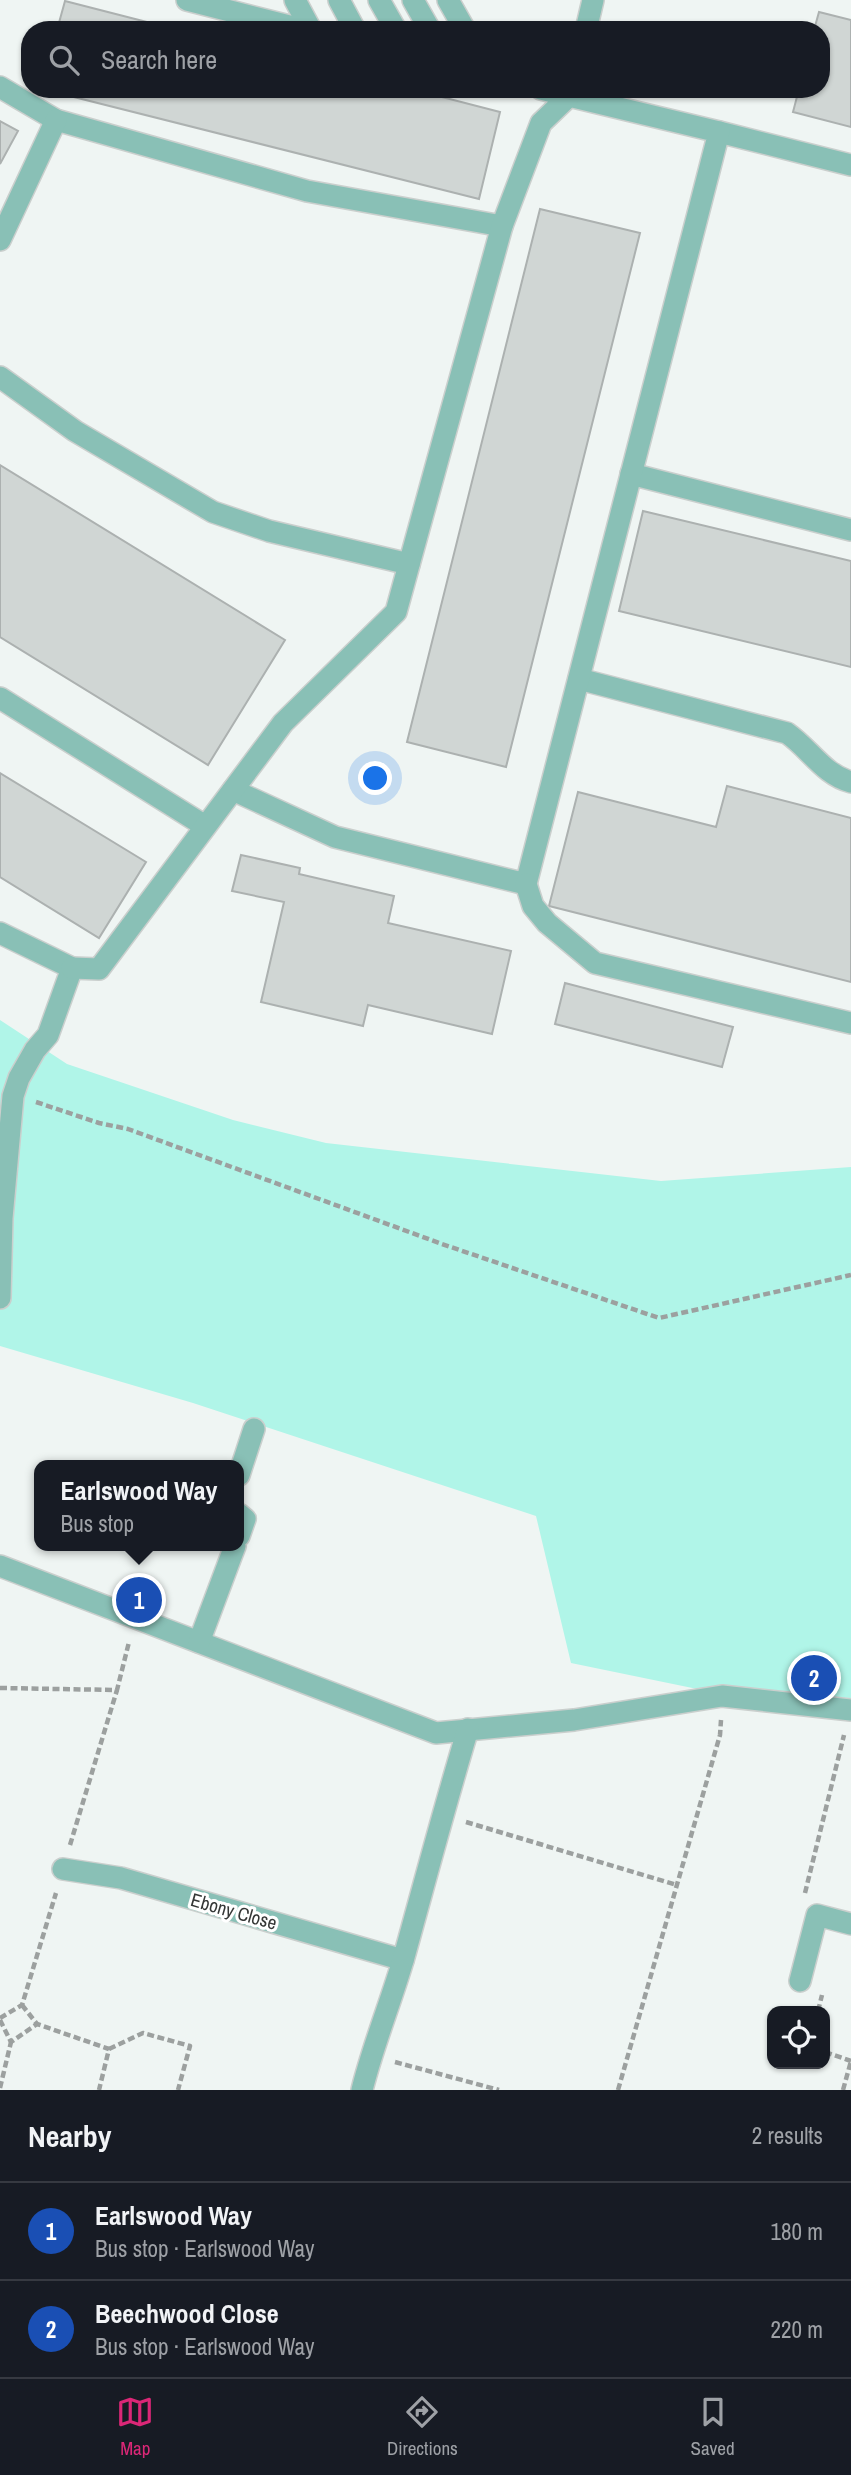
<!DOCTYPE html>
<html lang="en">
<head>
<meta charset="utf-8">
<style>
  :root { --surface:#171b24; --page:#20242c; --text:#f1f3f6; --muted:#9ea1a6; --line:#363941; --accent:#db2777 }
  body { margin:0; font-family:"Archivo Narrow",sans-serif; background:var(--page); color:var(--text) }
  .controls { position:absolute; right:21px; bottom:21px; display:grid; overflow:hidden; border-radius:14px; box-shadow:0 2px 5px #0004 }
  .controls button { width:63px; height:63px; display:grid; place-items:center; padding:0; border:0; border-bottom:2px solid var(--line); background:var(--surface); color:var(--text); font:35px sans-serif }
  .you { position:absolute; left:376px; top:779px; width:24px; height:24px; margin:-18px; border:5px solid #fff; border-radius:50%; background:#1a73e8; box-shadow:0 0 0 10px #1a73e833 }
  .badge { display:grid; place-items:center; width:46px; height:46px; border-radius:50%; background:var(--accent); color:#fff; font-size:23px; font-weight:700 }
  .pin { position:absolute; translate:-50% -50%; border:4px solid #fff; box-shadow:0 2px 7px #0006 }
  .popup { position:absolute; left:34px; top:1460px; width:210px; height:91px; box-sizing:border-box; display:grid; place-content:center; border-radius:14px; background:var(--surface); filter:drop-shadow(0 2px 5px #0005); font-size:23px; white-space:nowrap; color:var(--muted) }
  .popup b { font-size:26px; color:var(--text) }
  .popup::after { content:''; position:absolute; left:50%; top:100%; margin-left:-14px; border:14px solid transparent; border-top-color:var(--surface) }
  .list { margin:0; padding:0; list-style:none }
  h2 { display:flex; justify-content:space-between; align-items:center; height:91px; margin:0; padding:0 28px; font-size:30px }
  h2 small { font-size:23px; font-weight:400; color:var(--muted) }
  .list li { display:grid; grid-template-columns:46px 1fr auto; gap:21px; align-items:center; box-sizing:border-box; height:98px; padding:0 28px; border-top:2px solid var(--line) }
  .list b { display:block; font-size:26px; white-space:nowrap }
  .list p { margin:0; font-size:23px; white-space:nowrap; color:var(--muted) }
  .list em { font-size:23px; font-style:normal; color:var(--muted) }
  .icon { flex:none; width:38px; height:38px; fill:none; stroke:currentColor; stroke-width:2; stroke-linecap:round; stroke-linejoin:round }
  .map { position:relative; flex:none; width:851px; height:2090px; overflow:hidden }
  .search { position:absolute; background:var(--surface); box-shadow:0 2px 5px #0004; left:21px; right:21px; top:21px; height:77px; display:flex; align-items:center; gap:18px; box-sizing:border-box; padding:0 24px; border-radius:28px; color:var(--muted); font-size:26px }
  .sheet { height:287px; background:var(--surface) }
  nav { display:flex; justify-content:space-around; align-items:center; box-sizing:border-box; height:98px; border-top:2px solid var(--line); background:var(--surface); font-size:19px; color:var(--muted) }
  nav a { display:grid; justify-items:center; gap:4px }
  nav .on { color:var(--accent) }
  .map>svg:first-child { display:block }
  .green { fill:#b0f5e8 }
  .building { fill:#d0d6d4; stroke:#acb1b0; stroke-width:2 }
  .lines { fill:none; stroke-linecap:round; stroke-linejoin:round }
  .minor-casing { stroke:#cacfcd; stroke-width:24 }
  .path { stroke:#9ca09f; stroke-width:4.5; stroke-dasharray:7 3.5; stroke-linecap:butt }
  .minor { stroke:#89c0b6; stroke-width:21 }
  .labels { text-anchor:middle; stroke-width:6; stroke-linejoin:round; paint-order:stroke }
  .street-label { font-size:19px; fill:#353736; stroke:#fff }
</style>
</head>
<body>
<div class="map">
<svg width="851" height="2090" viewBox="0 0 851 2090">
  <rect width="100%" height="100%" fill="#eff5f3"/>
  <path class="green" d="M 0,1020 L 67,1064 L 233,1120 L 326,1143 L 661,1181 L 851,1167 L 851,1698 L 707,1691 L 571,1663 L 536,1516 L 193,1403 L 0,1346 Z"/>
  <g class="building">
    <path d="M 65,1 L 178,30 L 57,30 Z"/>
    <path d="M 819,12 L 851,20 L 851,127 L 793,112 L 799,89 L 821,89 L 821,30 L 814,30 Z"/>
    <path d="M 42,89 L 411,89 L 500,112 L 479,199 Z"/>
    <path d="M 0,121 L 18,131 L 0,164 Z"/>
    <path d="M 540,209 L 640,233 L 506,767 L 407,742 Z"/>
    <path d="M 0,465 L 285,640 L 208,765 L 0,637 Z"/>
    <path d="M 643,511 L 851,561 L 851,667 L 619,611 Z"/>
    <path d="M 0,773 L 146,862 L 99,938 L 0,877 Z"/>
    <path d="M 727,786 L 851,818 L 851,982 L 549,906 L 578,792 L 716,827 Z"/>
    <path d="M 241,855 L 300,868 L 299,874 L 394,896 L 388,923 L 511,951 L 492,1034 L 368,1005 L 363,1026 L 261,1002 L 284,902 L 232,891 Z"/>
    <path d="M 565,983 L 733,1027 L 722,1067 L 555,1024 Z"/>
  </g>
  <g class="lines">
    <defs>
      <g id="minor">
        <path d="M 187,0 L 305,30"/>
        <path d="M 295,0 L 311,30"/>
        <path d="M 339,0 L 355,30"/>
        <path d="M 379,0 L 396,30"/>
        <path d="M 413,0 L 430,30"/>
        <path d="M 448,0 L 465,30"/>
        <path d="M 586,30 L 593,0"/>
        <path d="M 0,87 L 56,120 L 307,191 L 502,226"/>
        <path d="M 719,132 L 851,165"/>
        <path d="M 0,240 L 56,120"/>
        <path d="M 0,377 L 75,431 L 213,512 L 269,531 L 409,564"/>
        <path d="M 631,474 L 851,530"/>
        <path d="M 579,679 L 787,733 C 810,749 824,775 851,782"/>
        <path d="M 0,698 L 205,826"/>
        <path d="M 233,790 L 335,837 L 526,884 L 719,132 L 569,96 L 570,89"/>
        <path d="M 526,884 L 533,906 L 547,923 L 595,963 L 851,1023"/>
        <path d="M 0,933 L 72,968 L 48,1035 L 35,1050 L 19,1078 L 13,1096 L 2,1218 L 0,1298"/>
        <path d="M 72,968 L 99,969 L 283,723 L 396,612 L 502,226 L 541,123 L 569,96 L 541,89"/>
        <path d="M 239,1475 L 254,1429"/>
        <path d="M 239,1514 L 245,1519 L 239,1536"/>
        <path d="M 0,1566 L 436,1733 L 574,1720 L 722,1696 L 851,1710"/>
        <path d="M 199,1642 L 235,1546"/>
        <path d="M 63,1869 L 121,1878 L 403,1960"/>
        <path d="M 800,1981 L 817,1915 L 851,1924"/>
        <path d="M 362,2090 C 373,2045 391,2002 404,1957 C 425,1881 445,1805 468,1729"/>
      </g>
    </defs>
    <use href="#minor" class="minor-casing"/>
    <g class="path">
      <path d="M 36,1102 L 99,1123 L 128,1129 L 442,1244 L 659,1318 L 851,1275"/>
      <path d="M 0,1688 L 117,1690 L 129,1642"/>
      <path d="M 466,1822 L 677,1885"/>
      <path d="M 70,1845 L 117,1690"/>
      <path d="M 805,1893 L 844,1735"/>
      <path d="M 22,2005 L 37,2024 L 109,2049 L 99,2090"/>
      <path d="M 818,2011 L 822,1995"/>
      <path d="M 0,2018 L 22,2005 L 56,1893"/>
      <path d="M 0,2020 L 11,2042 L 37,2024"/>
      <path d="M 109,2049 L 143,2033 L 190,2046 L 178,2090"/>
      <path d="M 825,2052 L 851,2061"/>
      <path d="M 395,2062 L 499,2090"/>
      <path d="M 0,2088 L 11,2042"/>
      <path d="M 618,2090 L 720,1735 L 721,1720"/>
      <path d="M 843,2090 L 851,2061"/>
    </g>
    <use href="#minor" class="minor"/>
  </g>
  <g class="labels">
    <g class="street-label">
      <text transform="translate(234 1911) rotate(16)" y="7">Ebony Close</text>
    </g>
  </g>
</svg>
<div class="controls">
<button><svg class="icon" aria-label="locate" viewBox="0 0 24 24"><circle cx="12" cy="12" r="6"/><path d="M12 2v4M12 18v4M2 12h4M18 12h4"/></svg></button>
</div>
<div class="you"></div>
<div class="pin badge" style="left:139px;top:1600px;background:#1a4fb4">1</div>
<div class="popup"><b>Earlswood Way</b>Bus stop</div>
<div class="pin badge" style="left:814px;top:1678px;background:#1a4fb4">2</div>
<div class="search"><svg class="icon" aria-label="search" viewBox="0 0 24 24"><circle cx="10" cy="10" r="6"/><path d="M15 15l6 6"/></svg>Search here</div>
</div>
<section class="sheet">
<h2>Nearby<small>2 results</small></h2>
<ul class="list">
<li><span class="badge" style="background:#1a4fb4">1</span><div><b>Earlswood Way</b><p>Bus stop · Earlswood Way</p></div><em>180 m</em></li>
<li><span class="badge" style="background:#1a4fb4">2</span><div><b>Beechwood Close</b><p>Bus stop · Earlswood Way</p></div><em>220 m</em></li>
</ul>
</section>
<nav>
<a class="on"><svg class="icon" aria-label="map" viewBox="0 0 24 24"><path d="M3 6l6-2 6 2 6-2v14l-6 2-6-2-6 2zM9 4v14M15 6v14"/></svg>Map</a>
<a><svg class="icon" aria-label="directions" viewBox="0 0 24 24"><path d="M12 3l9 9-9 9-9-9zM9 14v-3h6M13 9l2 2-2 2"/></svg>Directions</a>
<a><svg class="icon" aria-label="saved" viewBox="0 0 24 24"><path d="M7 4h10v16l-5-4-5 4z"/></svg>Saved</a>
</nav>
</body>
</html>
